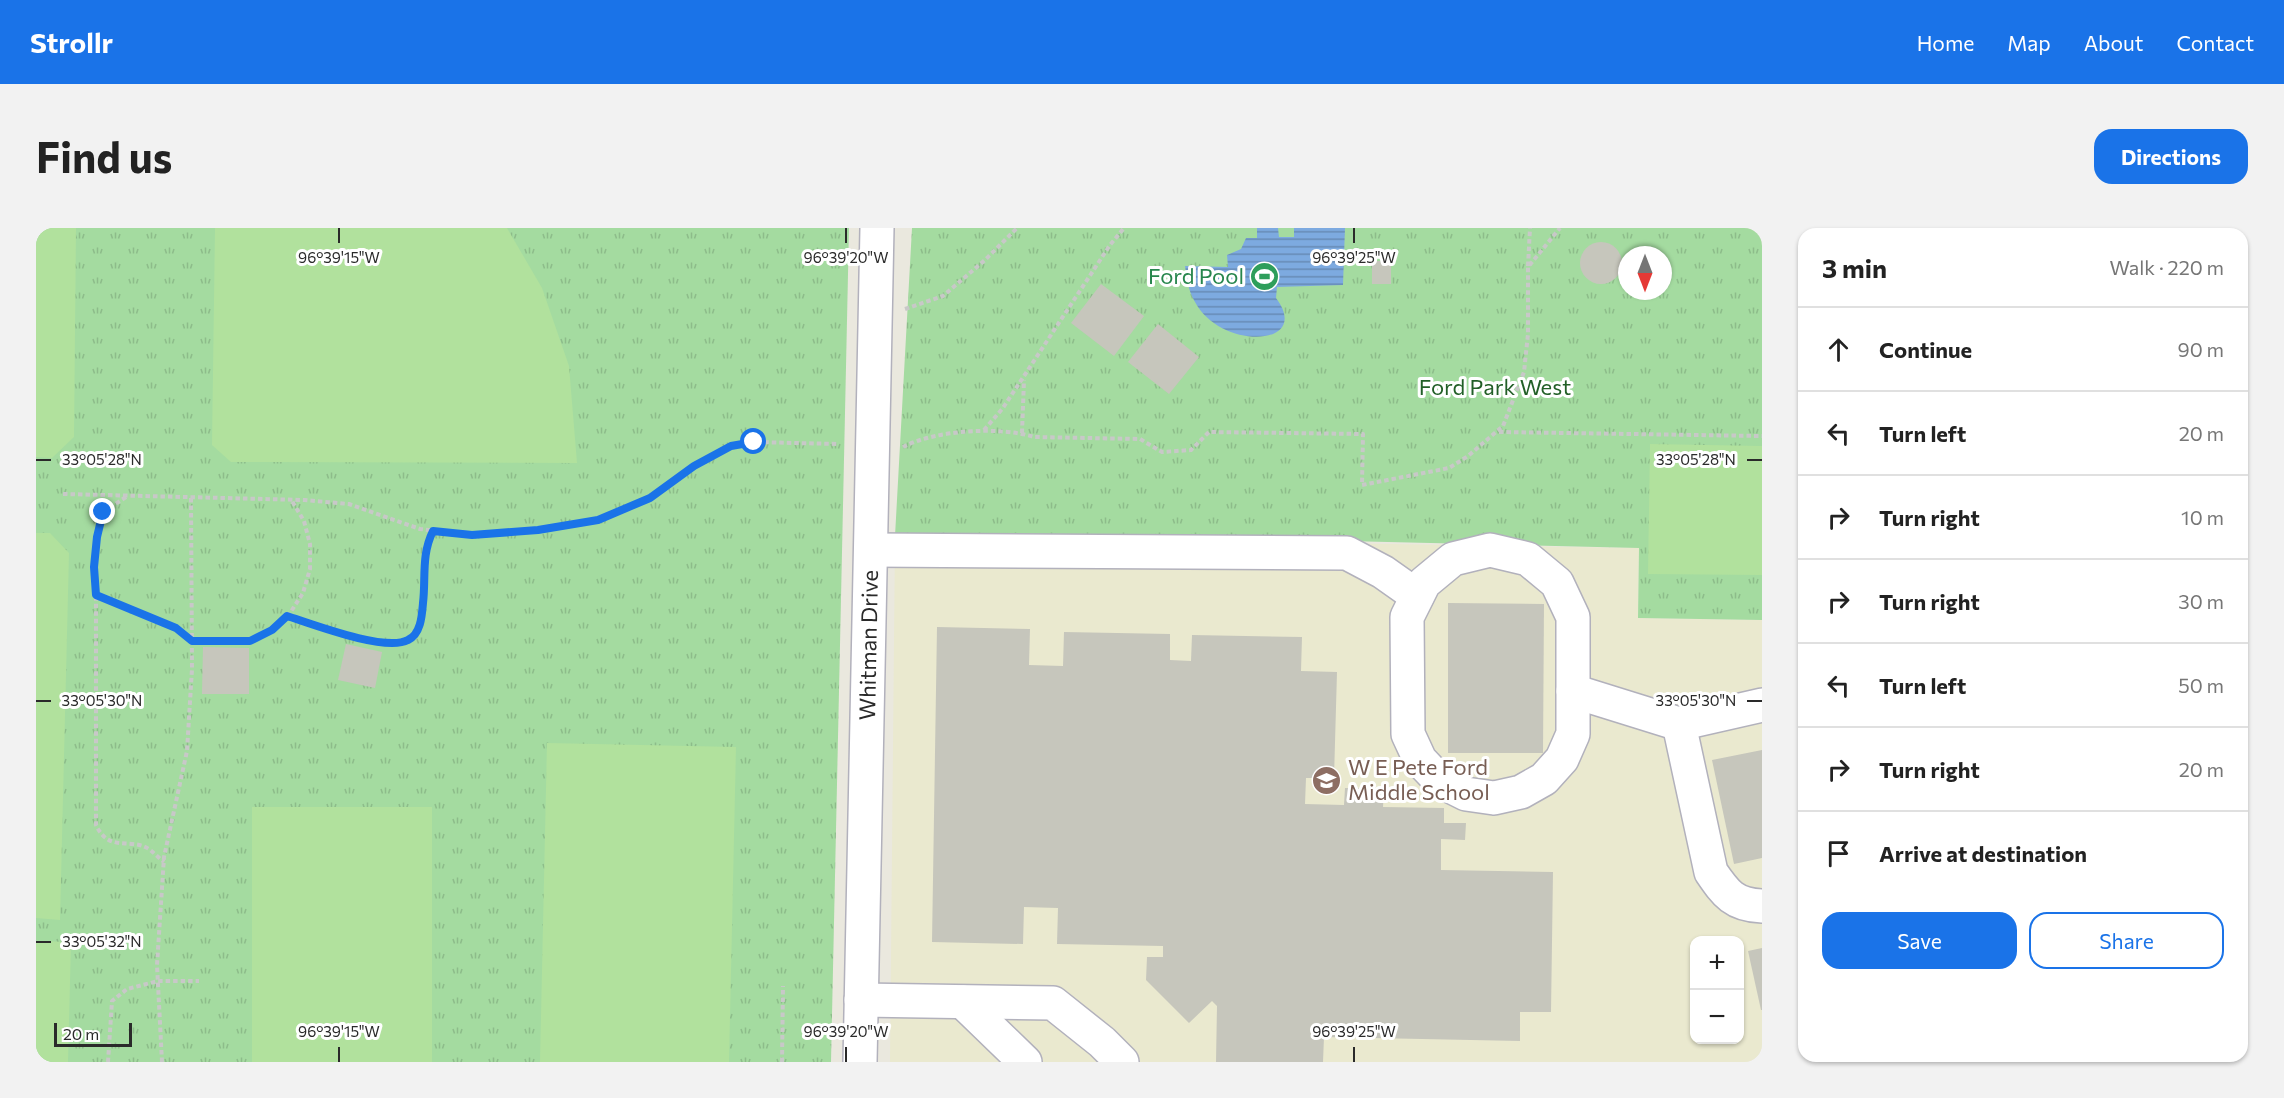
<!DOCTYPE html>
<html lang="en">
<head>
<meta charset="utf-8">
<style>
  :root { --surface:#fff; --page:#f2f2f2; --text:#222; --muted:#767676; --line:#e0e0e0; --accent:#1a73e8 }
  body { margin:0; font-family:Commissioner,sans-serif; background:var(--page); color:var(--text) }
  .controls { position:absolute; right:18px; bottom:18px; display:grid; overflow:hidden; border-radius:12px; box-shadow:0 2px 4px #0004 }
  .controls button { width:54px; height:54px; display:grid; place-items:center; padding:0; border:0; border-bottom:2px solid var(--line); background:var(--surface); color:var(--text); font:30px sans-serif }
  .compass { position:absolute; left:1582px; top:18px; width:54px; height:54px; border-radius:50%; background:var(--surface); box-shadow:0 2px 4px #0004; rotate:180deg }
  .scale { position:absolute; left:18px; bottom:15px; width:78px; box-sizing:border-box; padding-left:6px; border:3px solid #2a2a2a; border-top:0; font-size:16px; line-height:21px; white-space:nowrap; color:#2a2a2a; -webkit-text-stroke:4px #fff; paint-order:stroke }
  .stop { position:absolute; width:18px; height:18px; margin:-14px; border:4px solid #1a73e8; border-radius:50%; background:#fff }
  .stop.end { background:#1a73e8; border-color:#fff; box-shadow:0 2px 6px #0008 }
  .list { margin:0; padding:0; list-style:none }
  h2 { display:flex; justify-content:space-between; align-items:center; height:78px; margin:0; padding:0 24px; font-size:26px }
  h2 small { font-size:20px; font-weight:400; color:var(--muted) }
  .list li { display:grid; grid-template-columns:39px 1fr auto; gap:18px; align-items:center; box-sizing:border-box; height:84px; padding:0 24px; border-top:2px solid var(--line) }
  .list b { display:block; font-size:22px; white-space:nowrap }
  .list em { font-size:20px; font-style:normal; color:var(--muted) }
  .actions { display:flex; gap:12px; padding:18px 24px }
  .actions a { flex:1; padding:14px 0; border:2px solid var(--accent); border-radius:18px; text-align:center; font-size:21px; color:var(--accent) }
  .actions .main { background:var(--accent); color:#fff }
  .icon { flex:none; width:33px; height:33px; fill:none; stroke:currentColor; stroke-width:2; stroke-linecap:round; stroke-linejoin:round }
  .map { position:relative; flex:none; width:1726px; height:834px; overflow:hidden; border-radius:18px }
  header { display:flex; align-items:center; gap:36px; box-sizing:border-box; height:84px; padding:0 30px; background:var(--accent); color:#fff }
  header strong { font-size:28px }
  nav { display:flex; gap:33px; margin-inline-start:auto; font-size:21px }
  .intro { display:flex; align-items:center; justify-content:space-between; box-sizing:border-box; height:144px; padding:0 36px }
  h1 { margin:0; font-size:42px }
  .button { padding:15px 27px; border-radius:18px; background:var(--accent); color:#fff; font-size:21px; font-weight:700 }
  main { display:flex; gap:36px; padding:0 36px }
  aside { flex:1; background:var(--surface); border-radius:18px; box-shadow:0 2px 4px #0004 }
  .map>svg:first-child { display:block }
  .education { fill:#eae9cf; fill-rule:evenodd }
  .park { fill:url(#park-tufts); fill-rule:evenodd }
  .pitch { fill:#b1e19d }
  .water { fill:url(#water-rules) }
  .building { fill:#c6c6bc }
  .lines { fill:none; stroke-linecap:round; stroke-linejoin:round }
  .minor-casing { stroke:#b2b1bc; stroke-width:36 }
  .path { stroke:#c8c8c8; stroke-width:4; stroke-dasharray:4.5 3; stroke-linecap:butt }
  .minor { stroke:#fff; stroke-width:33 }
  .route { stroke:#1a73e8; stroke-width:8 }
  .ticks { fill:none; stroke:#2a2a2a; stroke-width:2 }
  .labels { text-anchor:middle; stroke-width:6; stroke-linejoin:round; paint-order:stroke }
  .leisure-label { font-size:22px; fill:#27864d; stroke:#fff; text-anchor:end }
  .park-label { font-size:22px; fill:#225f27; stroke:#fff }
  .street-label { font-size:22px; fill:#2a2a2a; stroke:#fff }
  .education-label { font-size:22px; fill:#785e54; stroke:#fff; text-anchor:start }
  .ticks-label { font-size:15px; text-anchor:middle; fill:#2a2a2a; stroke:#fff; stroke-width:6; stroke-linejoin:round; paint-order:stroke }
</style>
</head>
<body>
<header>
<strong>Strollr</strong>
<nav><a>Home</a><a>Map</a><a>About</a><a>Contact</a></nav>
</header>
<div class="intro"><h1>Find us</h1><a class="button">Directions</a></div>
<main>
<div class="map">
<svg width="1726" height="834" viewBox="0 0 1726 834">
  <defs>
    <pattern id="park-tufts" width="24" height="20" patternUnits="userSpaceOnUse" patternTransform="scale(1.5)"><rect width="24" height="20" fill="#a4dba0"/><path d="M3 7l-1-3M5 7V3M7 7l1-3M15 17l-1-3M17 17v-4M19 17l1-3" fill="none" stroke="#8dbc8a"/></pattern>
    <pattern id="water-rules" width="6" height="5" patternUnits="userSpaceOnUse" patternTransform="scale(1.5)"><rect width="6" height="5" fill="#7daae0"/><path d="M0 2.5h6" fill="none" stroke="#678bb6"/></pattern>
  </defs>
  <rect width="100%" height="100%" fill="#eae8de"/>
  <path class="education" d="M 859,308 L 1603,320 L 1602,390 L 1726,392 L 1726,834 L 854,834 ZM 1658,712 L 1704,712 L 1704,812 L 1658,812 Z"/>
  <g class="park">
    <path d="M 0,0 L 813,0 L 795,834 L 0,834 Z"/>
    <path d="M 876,0 L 1726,0 L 1726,392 L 1602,390 L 1603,320 L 1267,312 L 859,308 ZM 1591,27 L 1627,27 L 1627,63 L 1591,63 Z"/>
  </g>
  <g class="pitch">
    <path d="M 0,0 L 40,0 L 38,209 L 16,230 L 0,229 Z"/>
    <path d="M 179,0 L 471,0 L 506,60 L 533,138 L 541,235 L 195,234 L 176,217 Z"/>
    <path d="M 1614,216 L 1726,218 L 1726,347 L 1612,346 Z"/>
    <path d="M 0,305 L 14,305 L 33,325 L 24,692 L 0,690 Z"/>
    <path d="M 511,515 L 700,519 L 693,834 L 504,834 Z"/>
    <rect x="216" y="579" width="180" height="255"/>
    <path d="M 0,713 L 35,714 L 32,834 L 0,834 Z"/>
  </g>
  <path class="water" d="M 1221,0 L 1242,0 L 1243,9 L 1258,9 L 1258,0 L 1309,0 L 1307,57 L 1241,59 L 1240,70 C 1277,119 1185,123 1159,74 C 1152,62 1151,51 1149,38 L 1192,39 L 1191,27 L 1205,21 L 1210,10 L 1221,10 Z"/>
  <g class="building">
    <circle cx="1565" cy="35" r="21"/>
    <rect x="1336" y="33" width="19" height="23"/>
    <path d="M 1065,56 L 1108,88 L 1078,128 L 1035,95 Z"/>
    <path d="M 1122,96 L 1163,129 L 1133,166 L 1092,134 Z"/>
    <path d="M 1412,375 L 1508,376 L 1507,525 L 1412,525 Z"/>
    <path d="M 901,399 L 994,401 L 993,437 L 1027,438 L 1028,404 L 1134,406 L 1134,432 L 1155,433 L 1156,407 L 1266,409 L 1265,443 L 1301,444 L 1298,550 L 1270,550 L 1269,576 L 1308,577 L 1309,560 L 1348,561 L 1347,579 L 1408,580 L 1408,595 L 1430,595 L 1429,612 L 1405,611 L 1405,642 L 1517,644 L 1515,784 L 1484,784 L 1484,813 L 1288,809 L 1287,834 L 1180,834 L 1181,778 L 1176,773 L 1153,795 L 1110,752 L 1111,729 L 1127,729 L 1127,718 L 1021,716 L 1022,680 L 988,679 L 987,716 L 896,714 Z"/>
    <path d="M 310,416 L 346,424 L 339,460 L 302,452 Z"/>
    <path d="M 167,419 L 213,420 L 213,466 L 166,466 Z"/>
    <path d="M 1726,522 L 1726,630 L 1698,636 L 1676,532 Z"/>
    <path d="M 1726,720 L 1726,782 L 1725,782 L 1712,723 Z"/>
  </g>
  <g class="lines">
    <defs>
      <g id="minor">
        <path d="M 835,322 L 1311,325 L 1347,344 L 1381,368"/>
        <path d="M 1454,322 L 1492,331 L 1521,355 L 1537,389 L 1537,506 L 1526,531 L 1508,551 L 1485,564 L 1458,570 L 1430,566 L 1404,553 L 1384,532 L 1372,506 L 1371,389 L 1388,355 L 1417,331 Z"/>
        <path d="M 1537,463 L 1643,496 L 1726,477"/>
        <path d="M 1643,496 L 1675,644 C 1690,666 1698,677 1726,678"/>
        <path d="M 825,772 L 1017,775 L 1066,814 L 1086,834"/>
        <path d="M 927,774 L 989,834"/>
        <path id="s1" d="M 824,834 L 841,0"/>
      </g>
    </defs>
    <use href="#minor" class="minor-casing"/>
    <g class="path">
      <path d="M 1492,38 L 1494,0"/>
      <path d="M 869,81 L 907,68 L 949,32 L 981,0"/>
      <path d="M 948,202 L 967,180 L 1074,17 L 1088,0"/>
      <path d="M 1463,204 L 1726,208"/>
      <path d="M 986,205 L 988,152"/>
      <path d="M 867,219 C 899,202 964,198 998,209 L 1104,211 L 1126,224 L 1155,222 L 1173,204 L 1327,206 L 1326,257 L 1413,240 L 1432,228 L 1467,198 L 1488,144 L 1492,106 L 1492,39 L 1524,0"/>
      <path d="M 27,266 L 268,272 L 313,276 L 384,301 L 436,307 L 502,302 L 563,292 L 614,270 L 658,238 L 695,218 L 718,214 L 802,216"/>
      <path d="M 90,269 L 67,284 C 61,310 57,334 60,362 L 60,597 C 73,625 93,609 113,621 C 118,625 123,630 128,634"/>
      <path d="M 60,367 L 140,400 L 156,413 L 214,413 L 236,402 L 254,385 L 267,365 L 274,341 L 274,316 L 268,293 L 256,273"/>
      <path d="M 251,388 C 276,396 349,424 372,412 C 385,406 386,387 387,375 C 390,349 385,327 397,302"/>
      <path d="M 72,834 L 76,773 L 91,761 L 122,753 L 163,753"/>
      <path d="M 126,834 L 121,737 L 128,629 L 151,523 L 156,441 L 155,270"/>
      <path d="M 746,834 L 747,758"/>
    </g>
    <use href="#minor" class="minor"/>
  </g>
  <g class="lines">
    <path class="route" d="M 67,284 L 61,309 L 58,339 L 60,367 L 140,400 L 156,413 L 214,413 L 236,402 L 251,388 C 276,396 349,424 372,412 C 385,406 386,387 387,375 C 390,350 385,327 397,303 L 436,307 L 502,302 L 562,292 L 614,270 L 658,238 L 695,218 L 718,214"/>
  </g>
  <path class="ticks" d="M 303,0 L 303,15M 810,0 L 810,15M 1318,0 L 1318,15M 0,232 L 15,232M 1711,232 L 1726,232M 0,473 L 15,473M 1711,473 L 1726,473M 0,714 L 15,714M 303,819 L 303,834M 810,819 L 810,834M 1318,819 L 1318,834"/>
  <defs>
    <symbol id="stadium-disc" viewBox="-11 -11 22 22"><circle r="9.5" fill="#2e9e5b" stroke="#fff"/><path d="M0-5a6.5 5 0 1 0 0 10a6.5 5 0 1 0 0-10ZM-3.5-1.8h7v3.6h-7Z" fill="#fff"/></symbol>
    <symbol id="school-disc" viewBox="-11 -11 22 22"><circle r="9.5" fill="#8d6e63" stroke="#fff"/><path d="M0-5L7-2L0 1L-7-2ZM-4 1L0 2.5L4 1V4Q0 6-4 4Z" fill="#fff"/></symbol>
  </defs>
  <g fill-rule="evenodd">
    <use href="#stadium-disc" x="1212" y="32" width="33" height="33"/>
    <use href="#school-disc" x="1274" y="536" width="33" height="33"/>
  </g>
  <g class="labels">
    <g class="leisure-label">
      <text x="1208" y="56">Ford Pool</text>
    </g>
    <g class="park-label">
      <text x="1459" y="167">Ford Park West</text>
    </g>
    <g class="street-label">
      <text dy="8" stroke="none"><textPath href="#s1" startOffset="417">Whitman Drive</textPath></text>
    </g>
    <g class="education-label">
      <text x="1312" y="547">W E Pete Ford<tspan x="1312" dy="25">Middle School</tspan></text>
    </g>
  </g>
  <g class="ticks-label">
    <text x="303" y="35">96°39'15"W</text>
    <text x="810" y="35">96°39'20"W</text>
    <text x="1318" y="35">96°39'25"W</text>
    <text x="1660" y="237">33°05'28"N</text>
    <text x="66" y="237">33°05'28"N</text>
    <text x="1660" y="478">33°05'30"N</text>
    <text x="66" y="478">33°05'30"N</text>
    <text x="66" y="719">33°05'32"N</text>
    <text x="303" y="809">96°39'15"W</text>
    <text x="810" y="809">96°39'20"W</text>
    <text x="1318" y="809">96°39'25"W</text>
  </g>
</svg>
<div class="controls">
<button>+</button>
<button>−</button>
</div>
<svg class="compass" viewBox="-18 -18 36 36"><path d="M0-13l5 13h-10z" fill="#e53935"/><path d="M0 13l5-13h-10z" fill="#767676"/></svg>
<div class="scale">20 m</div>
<div class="stop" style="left:718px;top:214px"></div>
<div class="stop end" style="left:67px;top:284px"></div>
</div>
<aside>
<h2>3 min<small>Walk · 220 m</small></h2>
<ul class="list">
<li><svg class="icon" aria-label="ahead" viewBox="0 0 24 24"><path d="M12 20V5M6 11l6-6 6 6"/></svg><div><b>Continue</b></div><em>90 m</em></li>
<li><svg class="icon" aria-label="left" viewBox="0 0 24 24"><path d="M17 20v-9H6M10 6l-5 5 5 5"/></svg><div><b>Turn left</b></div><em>20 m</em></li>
<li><svg class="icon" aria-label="right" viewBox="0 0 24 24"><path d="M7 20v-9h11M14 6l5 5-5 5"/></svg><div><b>Turn right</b></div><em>10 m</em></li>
<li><svg class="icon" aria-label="right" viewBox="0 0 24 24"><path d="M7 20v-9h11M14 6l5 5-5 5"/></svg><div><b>Turn right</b></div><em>30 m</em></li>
<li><svg class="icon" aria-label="left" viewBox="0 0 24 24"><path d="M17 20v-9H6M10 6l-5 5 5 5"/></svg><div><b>Turn left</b></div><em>50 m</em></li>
<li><svg class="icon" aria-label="right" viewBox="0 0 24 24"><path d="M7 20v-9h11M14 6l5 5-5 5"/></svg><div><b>Turn right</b></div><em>20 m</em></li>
<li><svg class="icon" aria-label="arrive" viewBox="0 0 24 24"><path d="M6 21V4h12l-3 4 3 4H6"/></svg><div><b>Arrive at destination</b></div></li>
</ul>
<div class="actions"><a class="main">Save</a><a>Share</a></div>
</aside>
</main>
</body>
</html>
